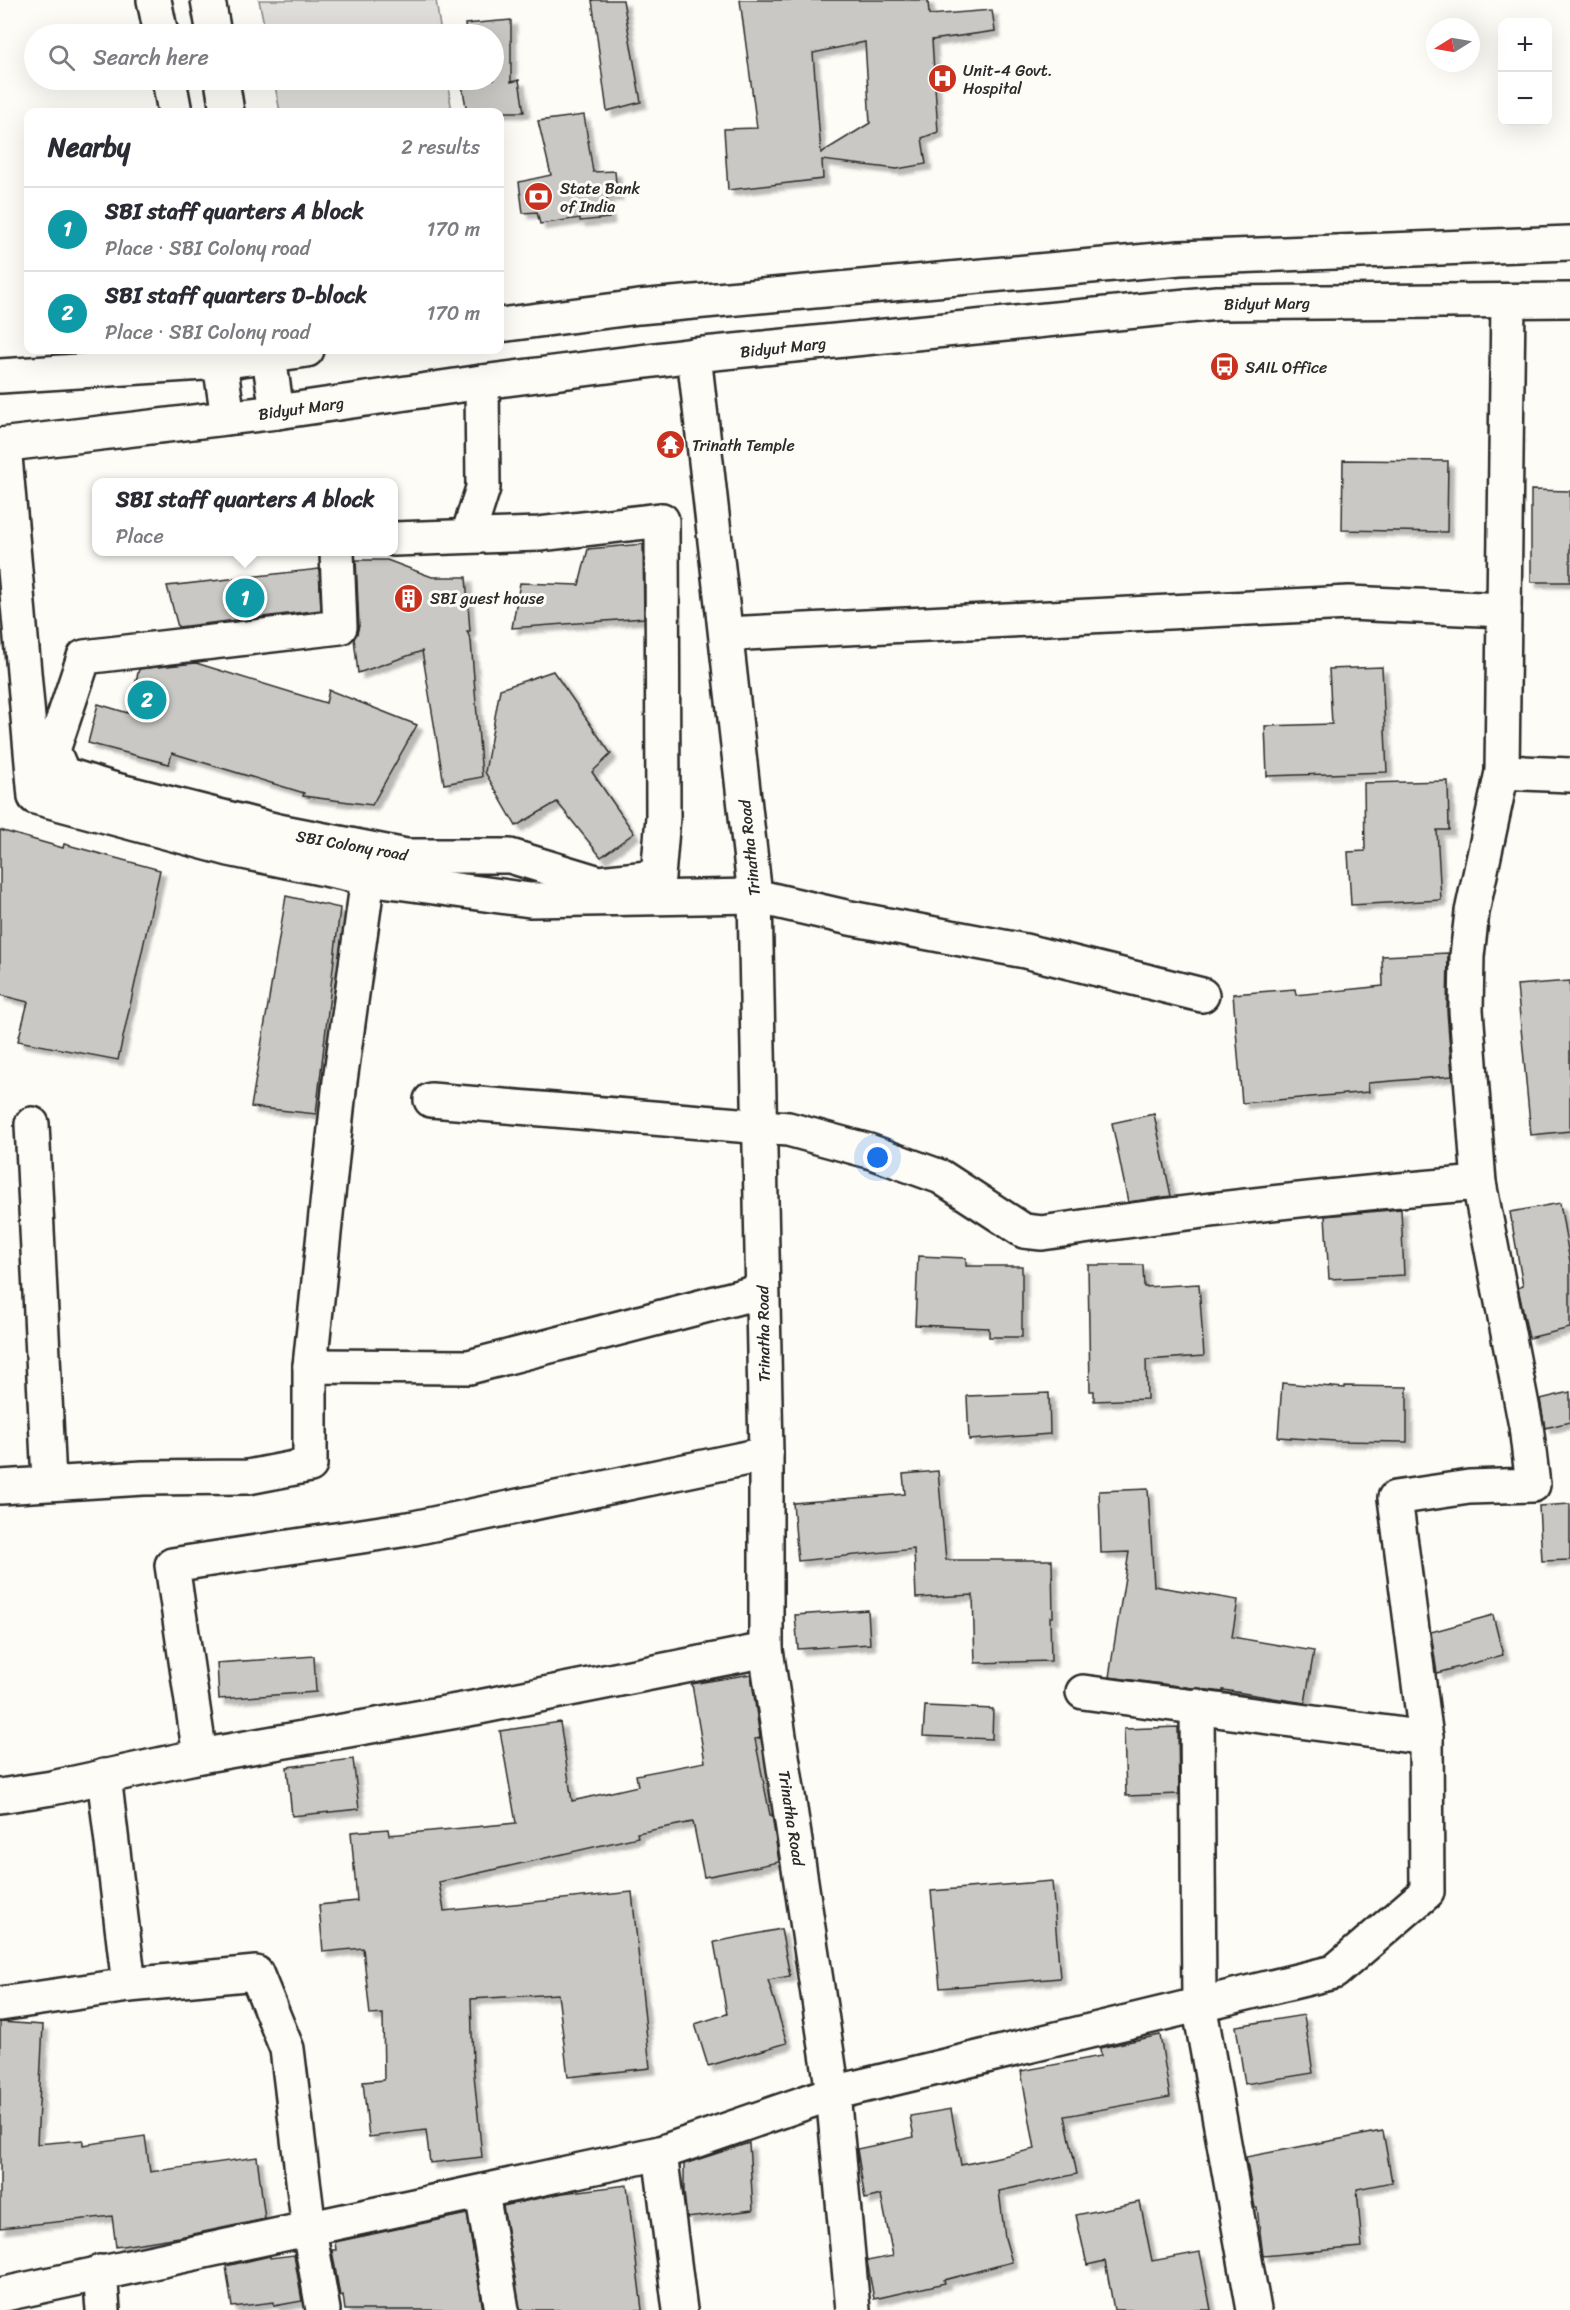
<!DOCTYPE html>
<html lang="en">
<head>
<meta charset="utf-8">
<style>
  :root { --surface:#fff; --page:#f2f2f3; --text:#2b2b33; --muted:#7c7c81; --line:#e1e1e2; --accent:#0f766e }
  body { margin:0; font-family:Sriracha,sans-serif; background:var(--page); color:var(--text) }
  .controls { position:absolute; right:18px; top:18px; display:grid; overflow:hidden; border-radius:12px; box-shadow:0 6px 24px #0002 }
  .controls button { width:54px; height:54px; display:grid; place-items:center; padding:0; border:0; border-bottom:2px solid var(--line); background:var(--surface); color:var(--text); font:30px sans-serif }
  .compass { position:absolute; left:1426px; top:18px; width:54px; height:54px; border-radius:50%; background:var(--surface); box-shadow:0 6px 24px #0002; rotate:259deg }
  .you { position:absolute; left:878px; top:1158px; width:21px; height:21px; margin:-15px; border:4px solid #fff; border-radius:50%; background:#1a73e8; box-shadow:0 0 0 9px #1a73e833 }
  .badge { display:grid; place-items:center; width:39px; height:39px; border-radius:50%; background:var(--accent); color:#fff; font-size:20px; font-weight:700 }
  .pin { position:absolute; translate:-50% -50%; border:3px solid #fff; box-shadow:0 2px 6px #0006 }
  .popup { position:absolute; left:92px; top:478px; width:306px; height:78px; box-sizing:border-box; display:grid; place-content:center; border-radius:12px; background:var(--surface); filter:drop-shadow(0 2px 4px #0005); font-size:20px; white-space:nowrap; color:var(--muted) }
  .popup b { font-size:22px; color:var(--text) }
  .popup::after { content:''; position:absolute; left:50%; top:100%; margin-left:-12px; border:12px solid transparent; border-top-color:var(--surface) }
  .list { margin:0; padding:0; list-style:none }
  h2 { display:flex; justify-content:space-between; align-items:center; height:78px; margin:0; padding:0 24px; font-size:26px }
  h2 small { font-size:20px; font-weight:400; color:var(--muted) }
  .list li { display:grid; grid-template-columns:39px 1fr auto; gap:18px; align-items:center; box-sizing:border-box; height:84px; padding:0 24px; border-top:2px solid var(--line) }
  .list b { display:block; font-size:22px; white-space:nowrap }
  .list p { margin:0; font-size:20px; white-space:nowrap; color:var(--muted) }
  .list em { font-size:20px; font-style:normal; color:var(--muted) }
  .icon { flex:none; width:33px; height:33px; fill:none; stroke:currentColor; stroke-width:2; stroke-linecap:round; stroke-linejoin:round }
  .map { position:relative; flex:none; width:1570px; height:2310px; overflow:hidden }
  .search { position:absolute; background:var(--surface); box-shadow:0 6px 24px #0002; left:24px; top:24px; width:480px; height:66px; display:flex; align-items:center; gap:15px; box-sizing:border-box; padding:0 21px; border-radius:33px; color:var(--muted); font-size:22px }
  .panel { position:absolute; background:var(--surface); box-shadow:0 6px 24px #0002; left:24px; top:108px; width:480px; height:246px; border-radius:12px }
  .map>svg:first-child { display:block }
  .green { fill:#dfdeda; stroke:#858482; stroke-width:1.5 }
  .building { fill:#c9c8c4; stroke:#2b2b2b; stroke-width:1.5; fill-rule:evenodd; filter:url(#shadow) }
  .lines { fill:none; stroke-linecap:round; stroke-linejoin:round }
  .minor-casing { stroke:#2b2b2b; stroke-width:38 }
  .major-casing { stroke:#2b2b2b; stroke-width:38 }
  .minor { stroke:#fdfcf7; stroke-width:33 }
  .major { stroke:#fdfcf7; stroke-width:33 }
  .labels { text-anchor:middle; stroke-width:6; stroke-linejoin:round; paint-order:stroke }
  .poi-label { font-size:16px; fill:#2b2b2b; stroke:#fdfcf7; text-anchor:start }
  .street-label { font-size:16px; fill:#2b2b2b; stroke:#fdfcf7 }
</style>
</head>
<body>
<div class="map">
<svg width="1570" height="2310" viewBox="0 0 1570 2310">
  <defs>
    <filter id="shadow"><feDropShadow dx="5.5" dy="5.5" stdDeviation="1.5" flood-color="#0004"/></filter>
  </defs>
  <rect width="100%" height="100%" fill="#fdfcf7"/>
  <filter id="ink" filterUnits="userSpaceOnUse"><feTurbulence type="fractalNoise" baseFrequency=".0167" numOctaves="2"/><feDisplacementMap in="SourceGraphic" scale="12" xChannelSelector="R" yChannelSelector="G"/><feConvolveMatrix kernelMatrix="1 2 1 2 8 2 1 2 1" color-interpolation-filters="sRGB"/></filter>
  <g filter="url(#ink)">
    <g class="green">
      <path d="M 259,0 L 436,0 L 441,34 L 266,34 Z"/>
      <path d="M 274,80 L 447,80 L 452,112 L 280,112 Z"/>
    </g>
    <g class="building">
      <path d="M 592,0 L 623,0 L 641,102 L 607,111 Z"/>
      <path d="M 740,0 L 928,0 L 929,15 L 992,10 L 995,31 L 932,40 L 938,132 L 922,138 L 926,164 L 897,169 L 822,160 L 823,179 L 728,190 L 724,129 L 757,128 ZM 865,42 L 870,123 L 821,153 L 813,53 Z"/>
      <path d="M 511,20 L 511,82 L 519,80 L 524,112 L 467,112 L 461,80 L 494,80 L 494,34 L 466,34 L 465,24 Z"/>
      <path d="M 584,115 L 593,172 L 615,171 L 617,195 L 607,196 L 609,218 L 580,221 L 580,218 L 540,224 L 537,212 L 523,213 L 519,182 L 551,175 L 538,121 Z"/>
      <path d="M 1343,460 L 1448,461 L 1447,532 L 1342,530 Z"/>
      <path d="M 1531,490 L 1570,491 L 1570,582 L 1531,582 Z"/>
      <path d="M 643,544 L 644,618 L 512,628 L 520,583 L 579,585 L 588,549 Z"/>
      <path d="M 356,560 L 387,560 L 432,577 L 466,577 L 470,631 L 467,631 L 471,641 L 482,777 L 444,784 L 422,651 L 358,673 L 354,638 L 359,626 Z"/>
      <path d="M 319,569 L 321,610 L 178,627 L 167,586 Z"/>
      <path d="M 196,663 L 326,703 L 329,690 L 417,725 L 372,805 L 303,796 L 304,793 L 172,753 L 169,764 L 88,743 L 98,704 L 128,713 L 139,669 Z"/>
      <path d="M 1382,667 L 1387,772 L 1267,776 L 1265,726 L 1332,724 L 1329,669 Z"/>
      <path d="M 553,671 L 611,754 L 592,772 L 634,833 L 601,857 L 557,802 L 516,826 L 485,772 L 500,689 Z"/>
      <path d="M 1448,781 L 1449,830 L 1437,830 L 1441,900 L 1351,905 L 1348,852 L 1365,851 L 1364,783 Z"/>
      <path d="M 0,830 L 63,848 L 64,844 L 160,870 L 118,1060 L 18,1041 L 28,1002 L 0,995 Z"/>
      <path d="M 286,896 L 340,908 L 316,1114 L 251,1107 Z"/>
      <path d="M 1448,953 L 1447,1011 L 1452,1076 L 1368,1083 L 1369,1092 L 1242,1103 L 1233,994 L 1295,989 L 1296,995 L 1383,986 L 1382,956 Z"/>
      <path d="M 1570,981 L 1570,1131 L 1531,1135 L 1517,985 Z"/>
      <path d="M 1154,1114 L 1171,1196 L 1128,1202 L 1112,1123 Z"/>
      <path d="M 1560,1203 L 1570,1262 L 1570,1328 L 1529,1338 L 1518,1288 L 1523,1286 L 1510,1212 Z"/>
      <path d="M 1401,1209 L 1404,1275 L 1329,1279 L 1325,1216 Z"/>
      <path d="M 918,1256 L 966,1258 L 966,1266 L 1022,1266 L 1022,1337 L 989,1337 L 989,1328 L 915,1325 Z"/>
      <path d="M 1088,1265 L 1143,1265 L 1144,1287 L 1199,1284 L 1204,1356 L 1146,1360 L 1147,1399 L 1094,1401 L 1094,1391 L 1090,1391 Z"/>
      <path d="M 1282,1383 L 1345,1388 L 1345,1386 L 1407,1387 L 1407,1442 L 1335,1441 L 1278,1437 Z"/>
      <path d="M 1570,1392 L 1570,1422 L 1545,1428 L 1540,1399 Z"/>
      <path d="M 1049,1393 L 1050,1434 L 969,1440 L 967,1396 Z"/>
      <path d="M 938,1471 L 946,1560 L 1052,1560 L 1053,1617 L 1050,1617 L 1051,1661 L 975,1663 L 973,1595 L 916,1598 L 914,1549 L 798,1561 L 793,1503 L 905,1494 L 903,1474 Z"/>
      <path d="M 1148,1489 L 1154,1586 L 1238,1600 L 1232,1637 L 1314,1651 L 1305,1703 L 1223,1690 L 1223,1692 L 1109,1677 L 1129,1552 L 1101,1553 L 1099,1491 Z"/>
      <path d="M 1570,1504 L 1570,1560 L 1542,1561 L 1539,1506 Z"/>
      <path d="M 868,1610 L 870,1644 L 798,1649 L 795,1615 Z"/>
      <path d="M 1493,1615 L 1503,1655 L 1437,1673 L 1431,1632 Z"/>
      <path d="M 314,1656 L 316,1692 L 219,1699 L 217,1663 Z"/>
      <path d="M 751,1674 L 760,1738 L 755,1739 L 770,1815 L 772,1815 L 779,1862 L 704,1877 L 693,1822 L 637,1833 L 638,1837 L 439,1882 L 444,1911 L 632,1892 L 650,2068 L 568,2077 L 558,1994 L 471,1999 L 473,2064 L 482,2157 L 430,2163 L 426,2130 L 369,2137 L 363,2082 L 384,2080 L 383,2014 L 370,2015 L 363,1948 L 323,1952 L 319,1905 L 357,1901 L 351,1832 L 388,1829 L 389,1835 L 516,1823 L 500,1731 L 560,1722 L 572,1801 L 638,1786 L 636,1775 L 705,1762 L 692,1684 Z"/>
      <path d="M 925,1706 L 993,1709 L 992,1739 L 923,1736 Z"/>
      <path d="M 1178,1727 L 1179,1794 L 1126,1796 L 1124,1729 Z"/>
      <path d="M 353,1759 L 359,1809 L 292,1816 L 287,1767 Z"/>
      <path d="M 1052,1881 L 1060,1978 L 940,1988 L 931,1891 Z"/>
      <path d="M 781,1929 L 790,1976 L 768,1980 L 787,2043 L 708,2066 L 695,2024 L 727,2014 L 714,1942 Z"/>
      <path d="M 1304,2015 L 1313,2073 L 1245,2084 L 1236,2026 Z"/>
      <path d="M 0,2022 L 43,2025 L 37,2144 L 83,2140 L 83,2145 L 145,2136 L 150,2172 L 257,2157 L 265,2219 L 179,2237 L 116,2247 L 112,2216 L 0,2228 Z"/>
      <path d="M 1160,2035 L 1170,2097 L 1065,2116 L 1077,2174 L 999,2191 L 1005,2238 L 1012,2262 L 944,2280 L 945,2283 L 874,2299 L 867,2261 L 893,2256 L 881,2195 L 865,2199 L 857,2149 L 914,2137 L 910,2116 L 951,2109 L 961,2165 L 1035,2149 L 1021,2071 L 1101,2056 L 1100,2048 Z"/>
      <path d="M 1383,2131 L 1392,2182 L 1357,2189 L 1362,2247 L 1263,2256 L 1257,2208 L 1255,2208 L 1246,2157 Z"/>
      <path d="M 749,2143 L 753,2210 L 687,2218 L 684,2192 L 684,2164 Z"/>
      <path d="M 627,2185 L 642,2310 L 520,2310 L 503,2206 L 563,2193 Z"/>
      <path d="M 1140,2202 L 1152,2261 L 1200,2252 L 1211,2310 L 1114,2310 L 1105,2261 L 1087,2265 L 1076,2215 Z"/>
      <path d="M 467,2214 L 483,2310 L 345,2310 L 343,2295 L 340,2296 L 332,2250 L 336,2250 L 335,2242 Z"/>
      <path d="M 294,2255 L 302,2301 L 274,2306 L 274,2302 L 232,2307 L 226,2266 L 270,2256 L 270,2258 Z"/>
    </g>
    <g class="lines">
      <defs>
        <g id="minor">
          <path d="M 154,0 L 161,34"/>
          <path d="M 208,0 L 214,34"/>
          <path d="M 169,80 L 175,112"/>
          <path d="M 222,80 L 227,112"/>
          <path d="M 218,350 L 228,417"/>
          <path d="M 268,350 L 277,412"/>
          <path d="M 694,355 L 755,896 L 766,1454 L 766,1650 L 833,2093 L 853,2310"/>
          <path d="M 4,445 L 35,797 L 229,849 L 368,878 L 530,900 L 755,896 L 850,918 L 1025,951 L 1202,995"/>
          <path d="M 468,535 L 483,488 L 482,382"/>
          <path d="M 337,552 L 340,627 L 84,657 L 53,750 L 63,774 L 112,789 L 278,831 L 406,856 L 510,856 L 599,883 L 658,877 L 663,817 L 662,520 L 539,534 L 394,539"/>
          <path d="M 726,634 L 1349,603 L 1504,610 L 1508,301"/>
          <path d="M 1502,772 L 1570,775"/>
          <path d="M 431,1100 L 788,1129 L 869,1151 L 941,1177 L 1024,1231 L 1042,1233 C 1187,1211 1333,1195 1479,1183"/>
          <path d="M 32,1124 L 49,1482"/>
          <path d="M 310,1366 L 340,1081 L 368,878"/>
          <path d="M 0,1487 L 143,1478 L 248,1477 L 310,1465 L 310,1366 L 469,1367 L 762,1291"/>
          <path d="M 1083,1692 L 1426,1738"/>
          <path d="M 1197,1706 L 1199,2004 L 1254,2310"/>
          <path d="M 200,1756 L 474,1708 L 766,1650"/>
          <path d="M 104,1776 L 129,1985 L 256,1973 L 287,2049 L 309,2229 L 323,2310"/>
          <path d="M 0,1796 L 52,1788 L 200,1756 L 172,1565 L 414,1528 L 766,1454"/>
          <path d="M 0,2004 L 129,1985"/>
          <path d="M 660,2153 L 680,2310"/>
          <path d="M 482,2193 L 502,2310"/>
          <path d="M 100,2272 L 103,2310"/>
          <path d="M 0,2295 L 660,2153 L 833,2093 L 1334,1972 L 1427,1892 L 1426,1738 L 1395,1498 L 1469,1487 L 1533,1485 L 1526,1426 L 1479,1183 L 1466,1010 L 1467,956 L 1472,912 L 1502,772 L 1504,610"/>
        </g>
        <g id="major">
          <path d="M 500,325 L 639,307 L 1180,258 L 1570,243"/>
          <path d="M 0,376 L 220,362 L 307,350"/>
          <path d="M 0,445 L 277,412 L 482,382 L 694,355 L 1217,303 L 1570,300"/>
        </g>
      </defs>
      <use href="#minor" class="minor-casing"/>
      <use href="#major" class="major-casing"/>
      <use href="#minor" class="minor"/>
      <use href="#major" class="major"/>
    </g>
  </g>
  <defs>
    <symbol id="hospital-disc" viewBox="-11 -11 22 22"><circle r="9.5" fill="#c8321e" stroke="#fdfcf7"/><path d="M-5-5h3v3.5h4V-5h3V5h-3V1.5h-4V5h-3Z" fill="#fff"/></symbol>
    <symbol id="bank-disc" viewBox="-11 -11 22 22"><circle r="9.5" fill="#c8321e" stroke="#fdfcf7"/><path d="M-6-4H6V4H-6ZM0-2.3a2.3 2.3 0 1 0 0 4.6a2.3 2.3 0 1 0 0-4.6Z" fill="#fff"/></symbol>
    <symbol id="bus-disc" viewBox="-11 -11 22 22"><circle r="9.5" fill="#c8321e" stroke="#fdfcf7"/><path d="M-5-6H5V4H4V6H2V4H-2V6H-4V4H-5ZM-3.5-4V0h7V-4ZM-3.5 1.2v1.5H-2V1.2ZM2 1.2v1.5H3.5V1.2Z" fill="#fff"/></symbol>
    <symbol id="temple-disc" viewBox="-11 -11 22 22"><circle r="9.5" fill="#c8321e" stroke="#fdfcf7"/><path d="M0-6L5-2H3V0L6.5 2.5H4V6H1.5V3h-3V6H-4V2.5H-6.5L-3 0V-2H-5Z" fill="#fff"/></symbol>
    <symbol id="building-disc" viewBox="-11 -11 22 22"><circle r="9.5" fill="#c8321e" stroke="#fdfcf7"/><path d="M-4-6H4V6H1V3H-1V6H-4ZM-2.5-4.3h1.7v1.8h-1.7ZM.8-4.3h1.7v1.8H.8ZM-2.5-1h1.7V.8h-1.7ZM.8-1h1.7V.8H.8Z" fill="#fff"/></symbol>
  </defs>
  <g fill-rule="evenodd">
    <use href="#hospital-disc" x="926" y="62" width="33" height="33"/>
    <use href="#bank-disc" x="522" y="180" width="33" height="33"/>
    <use href="#bus-disc" x="1208" y="350" width="33" height="33"/>
    <use href="#temple-disc" x="654" y="428" width="33" height="33"/>
    <use href="#building-disc" x="392" y="582" width="33" height="33"/>
  </g>
  <g class="labels">
    <g class="poi-label">
      <text x="963" y="76">Unit-4 Govt.<tspan x="963" dy="18">Hospital</tspan></text>
      <text x="560" y="194">State Bank<tspan x="560" dy="18">of India</tspan></text>
      <text x="1245" y="373">SAIL Office</text>
      <text x="692" y="451">Trinath Temple</text>
      <text x="430" y="604">SBI guest house</text>
    </g>
    <g class="street-label">
      <text transform="translate(1267 303) rotate(-1)" y="6">Bidyut Marg</text>
      <text transform="translate(783 347) rotate(-6)" y="6">Bidyut Marg</text>
      <text transform="translate(301 408) rotate(-8)" y="6">Bidyut Marg</text>
      <text transform="translate(352 845) rotate(10)" y="6">SBI Colony road</text>
      <text transform="translate(749 848) rotate(-96)" y="6">Trinatha Road</text>
      <text transform="translate(763 1334) rotate(-91)" y="6">Trinatha Road</text>
      <text transform="translate(792 1818) rotate(81)" y="6">Trinatha Road</text>
    </g>
  </g>
</svg>
<div class="controls">
<button>+</button>
<button>−</button>
</div>
<svg class="compass" viewBox="-18 -18 36 36"><path d="M0-13l5 13h-10z" fill="#e53935"/><path d="M0 13l5-13h-10z" fill="#7c7c81"/></svg>
<div class="you"></div>
<div class="pin badge" style="left:245px;top:598px;background:#0f9aa8">1</div>
<div class="popup"><b>SBI staff quarters A block</b>Place</div>
<div class="pin badge" style="left:147px;top:700px;background:#0f9aa8">2</div>
<div class="search"><svg class="icon" aria-label="search" viewBox="0 0 24 24"><circle cx="10" cy="10" r="6"/><path d="M15 15l6 6"/></svg>Search here</div>
<section class="panel">
<h2>Nearby<small>2 results</small></h2>
<ul class="list">
<li><span class="badge" style="background:#0f9aa8">1</span><div><b>SBI staff quarters A block</b><p>Place · SBI Colony road</p></div><em>170 m</em></li>
<li><span class="badge" style="background:#0f9aa8">2</span><div><b>SBI staff quarters D-block</b><p>Place · SBI Colony road</p></div><em>170 m</em></li>
</ul>
</section>
</div>
</body>
</html>
